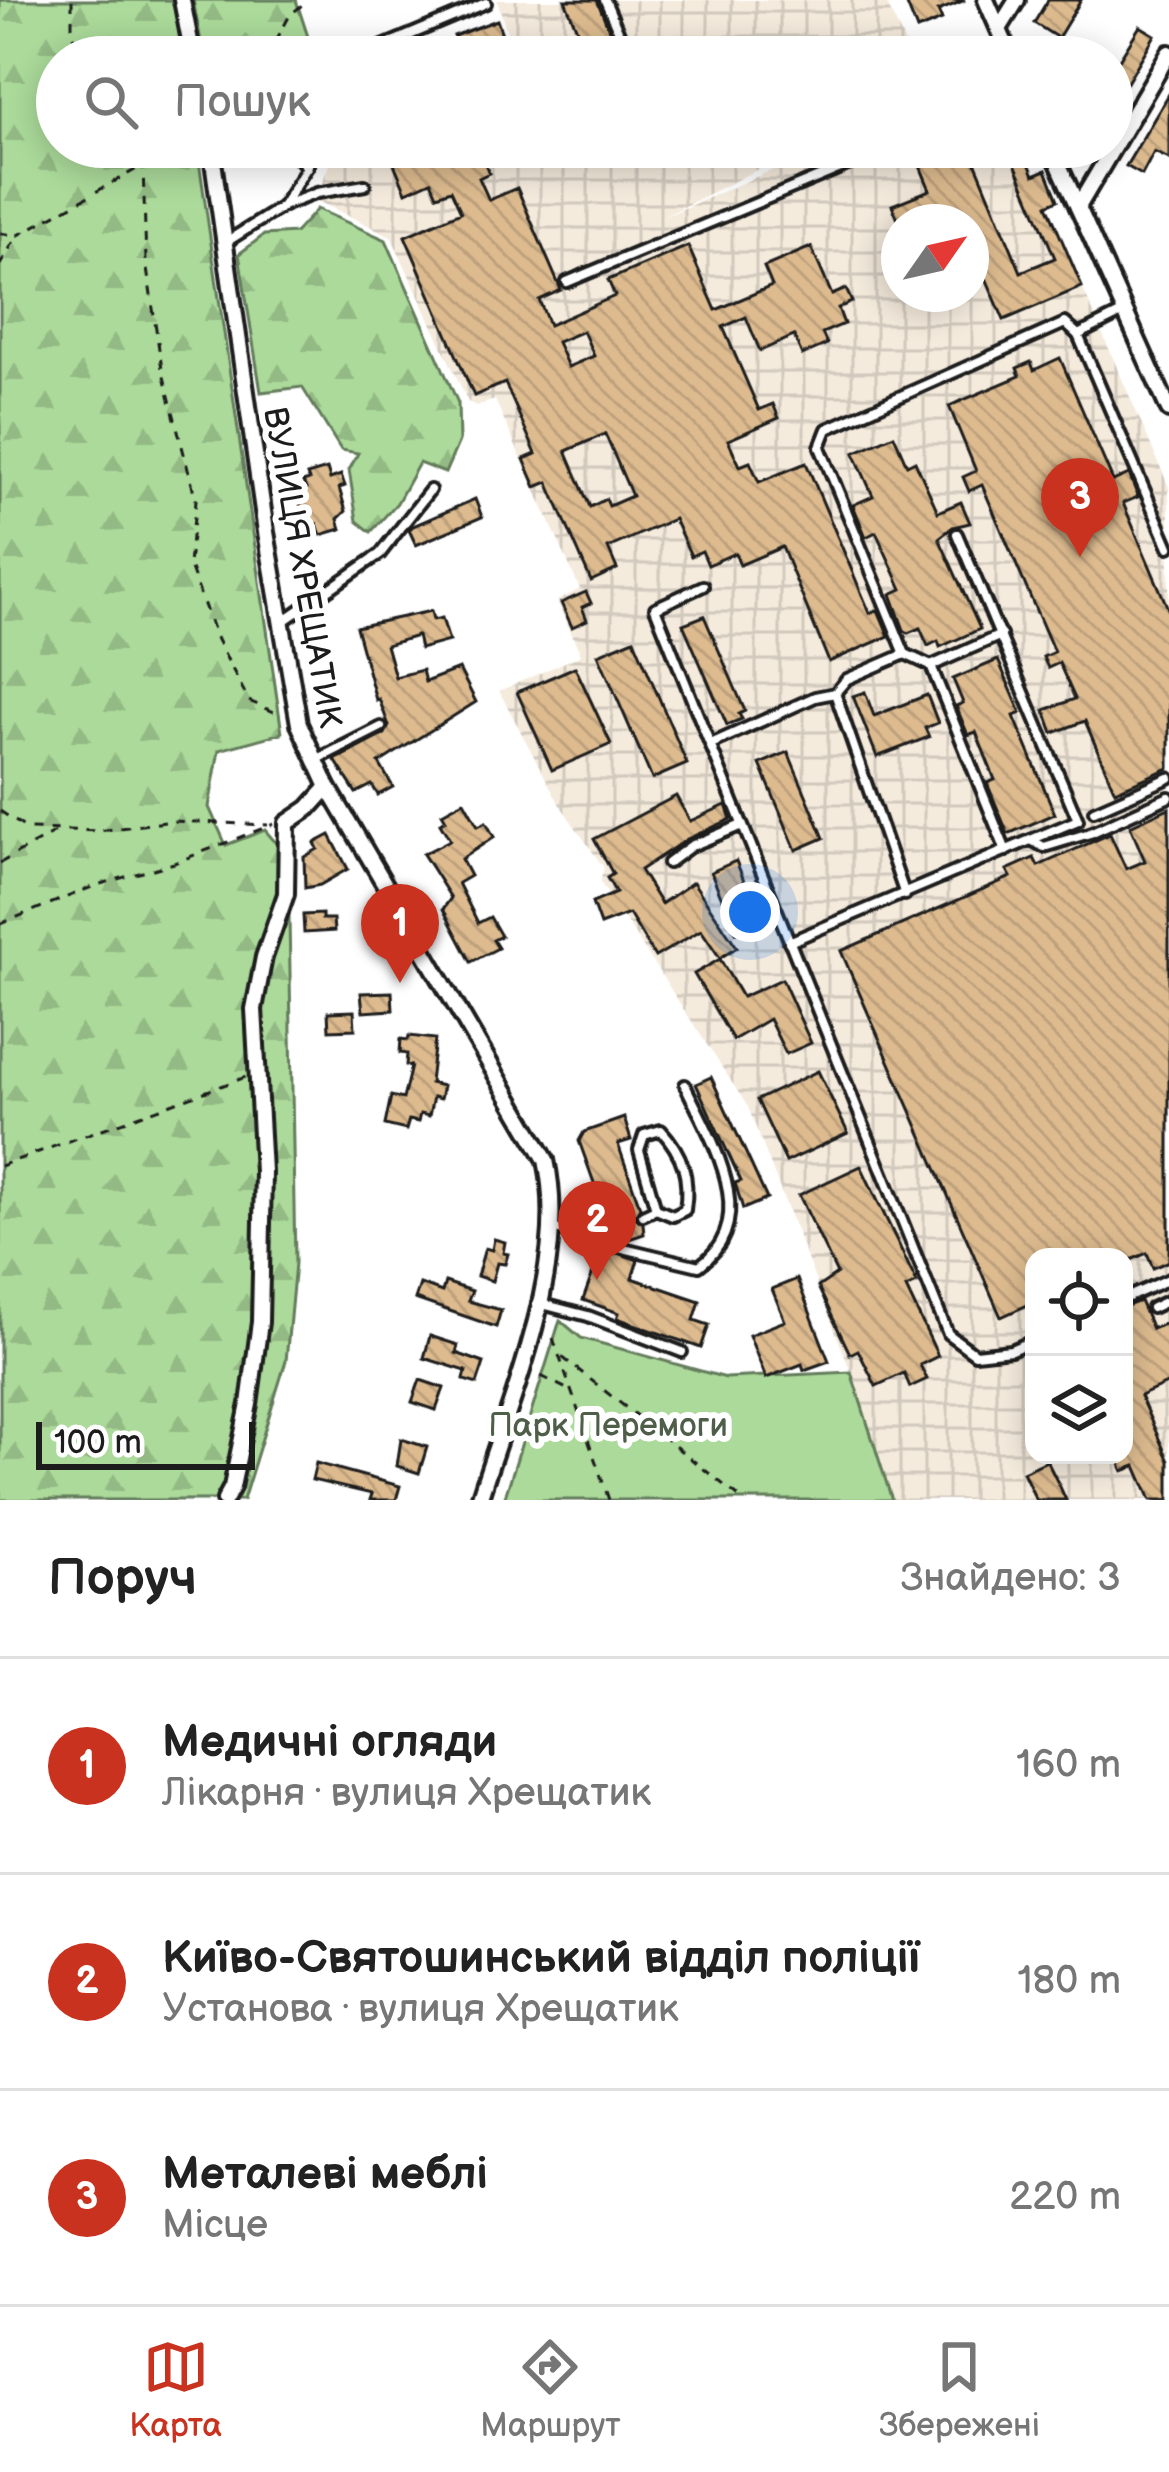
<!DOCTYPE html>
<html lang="uk">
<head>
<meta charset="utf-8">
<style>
  :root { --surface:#fff; --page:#f6f6f6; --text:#222; --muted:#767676; --line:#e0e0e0; --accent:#c8321e }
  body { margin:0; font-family:"Balsamiq Sans",sans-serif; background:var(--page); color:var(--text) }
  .controls { position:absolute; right:36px; bottom:36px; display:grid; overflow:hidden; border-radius:24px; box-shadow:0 6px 30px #0003 }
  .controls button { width:108px; height:108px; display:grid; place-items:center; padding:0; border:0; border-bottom:3px solid var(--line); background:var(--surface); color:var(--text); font:60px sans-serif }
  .compass { position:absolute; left:881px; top:204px; width:108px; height:108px; border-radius:50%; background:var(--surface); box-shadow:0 6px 30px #0003; rotate:56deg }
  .scale { position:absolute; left:36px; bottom:30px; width:219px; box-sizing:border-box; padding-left:12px; border:6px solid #1c1c1c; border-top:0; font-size:33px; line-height:42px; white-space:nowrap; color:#1c1c1c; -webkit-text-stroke:9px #fff; paint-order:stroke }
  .you { position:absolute; left:750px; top:912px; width:42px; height:42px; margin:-30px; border:9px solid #fff; border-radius:50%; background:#1a73e8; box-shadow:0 0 0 18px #1a73e833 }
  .badge { display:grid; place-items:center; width:78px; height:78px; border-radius:50%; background:var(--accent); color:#fff; font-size:39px; font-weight:700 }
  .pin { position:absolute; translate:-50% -99px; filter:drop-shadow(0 3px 6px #0008) }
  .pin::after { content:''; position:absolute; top:63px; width:42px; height:36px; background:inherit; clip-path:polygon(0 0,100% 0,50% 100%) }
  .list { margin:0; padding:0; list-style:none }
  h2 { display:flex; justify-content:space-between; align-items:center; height:156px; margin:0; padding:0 48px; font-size:51px }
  h2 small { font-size:39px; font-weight:400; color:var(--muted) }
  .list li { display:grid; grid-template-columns:78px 1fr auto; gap:36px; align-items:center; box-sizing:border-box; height:216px; padding:0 48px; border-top:3px solid var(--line) }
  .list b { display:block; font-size:45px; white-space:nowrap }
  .list p { margin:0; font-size:39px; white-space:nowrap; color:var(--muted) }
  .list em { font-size:39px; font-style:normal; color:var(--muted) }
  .icon { flex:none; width:66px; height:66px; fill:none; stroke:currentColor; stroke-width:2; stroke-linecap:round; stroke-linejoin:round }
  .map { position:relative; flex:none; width:1169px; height:1500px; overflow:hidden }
  .search { position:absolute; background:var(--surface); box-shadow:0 6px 30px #0003; left:36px; right:36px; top:36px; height:132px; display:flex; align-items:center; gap:30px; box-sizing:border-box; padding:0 42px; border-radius:66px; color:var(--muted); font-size:45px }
  .sheet { height:804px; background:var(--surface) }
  nav { display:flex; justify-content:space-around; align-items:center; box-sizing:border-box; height:168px; border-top:3px solid var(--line); background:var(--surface); font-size:33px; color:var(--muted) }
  nav a { display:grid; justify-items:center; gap:6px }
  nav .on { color:var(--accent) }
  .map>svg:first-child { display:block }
  .industrial { fill:url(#industrial-grid); fill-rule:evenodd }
  .forest { fill:url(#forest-firs); stroke:#647b5b; stroke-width:3 }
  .green { fill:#abda9a; stroke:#647b5b; stroke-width:3 }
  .building { fill:url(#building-back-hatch); stroke:#1c1c1c; stroke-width:3; fill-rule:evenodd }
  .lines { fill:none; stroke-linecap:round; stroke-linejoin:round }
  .service-casing { stroke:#1c1c1c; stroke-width:16 }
  .minor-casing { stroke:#1c1c1c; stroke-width:22 }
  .path { stroke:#1c1c1c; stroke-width:3; stroke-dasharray:9 9; stroke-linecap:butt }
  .service { stroke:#fff; stroke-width:8 }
  .minor { stroke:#fff; stroke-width:14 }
  .labels { text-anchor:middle; stroke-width:12; stroke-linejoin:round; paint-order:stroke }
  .street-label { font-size:33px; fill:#1c1c1c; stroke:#fff }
  .park-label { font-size:33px; fill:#4e5e48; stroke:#fff }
</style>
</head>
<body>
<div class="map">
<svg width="1169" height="1500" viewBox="0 0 1169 1500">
  <defs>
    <pattern id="industrial-grid" width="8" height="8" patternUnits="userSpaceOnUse" patternTransform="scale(3)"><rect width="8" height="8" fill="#f5ebdd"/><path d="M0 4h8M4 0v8" fill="none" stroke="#d1c9bd"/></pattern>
    <pattern id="forest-firs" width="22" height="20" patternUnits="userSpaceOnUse" patternTransform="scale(3)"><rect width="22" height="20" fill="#abda9a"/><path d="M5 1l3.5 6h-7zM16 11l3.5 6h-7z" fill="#93ba84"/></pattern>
    <pattern id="building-back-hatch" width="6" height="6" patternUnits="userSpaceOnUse" patternTransform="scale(3)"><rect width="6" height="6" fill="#ddbb8f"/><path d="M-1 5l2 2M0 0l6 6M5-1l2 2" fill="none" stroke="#bda07b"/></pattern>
  </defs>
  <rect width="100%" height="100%" fill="#fff"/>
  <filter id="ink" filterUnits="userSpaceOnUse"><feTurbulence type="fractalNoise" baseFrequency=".00833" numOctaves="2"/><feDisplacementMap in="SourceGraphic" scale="24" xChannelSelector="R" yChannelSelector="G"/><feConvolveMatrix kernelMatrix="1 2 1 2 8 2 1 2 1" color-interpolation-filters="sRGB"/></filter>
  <g filter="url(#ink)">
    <g class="industrial">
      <path d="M 497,0 L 885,0 L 909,52 L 897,57 L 490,57 L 512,48 Z"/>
      <path d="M 336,147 L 802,147 L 661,218 L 826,147 L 1022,147 L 1034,175 L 1046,170 L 1058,200 L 1047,206 L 1169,487 L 1169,1500 L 892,1500 L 851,1372 L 748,1107 L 600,882 L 604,868 L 560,805 L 499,691 L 581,655 L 557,601 L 580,589 L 495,400 L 477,406 L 468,402 L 391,236 L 315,200 ZM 899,222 L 971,222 L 971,294 L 899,294 ZM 1034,1257 L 1124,1257 L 1124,1455 L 1034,1455 Z"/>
    </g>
    <g class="forest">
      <path d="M 0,0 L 176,0 L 184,57 L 57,57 L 57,147 L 197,147 L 282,733 L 219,750 L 209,807 L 226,845 L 265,830 L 288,857 L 295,1263 L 286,1361 L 243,1500 L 0,1500 Z"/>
      <path d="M 193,0 L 296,0 L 309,40 L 295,57 L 204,57 Z"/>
      <path d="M 317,209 L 386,240 L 458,403 L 459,441 L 445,473 L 419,463 L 397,503 L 371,532 L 357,521 L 349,470 L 358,453 L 341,450 L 302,387 L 261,392 L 239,254 L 264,235 L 295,233 Z"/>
    </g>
    <path class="green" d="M 560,1320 L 581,1338 L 726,1378 L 851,1372 L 892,1500 L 504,1500 Z"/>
    <g class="building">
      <path d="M 565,0 L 597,0 L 620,57 L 588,57 Z"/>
      <path d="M 905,0 L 965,0 L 938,11 L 942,20 L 917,30 Z"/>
      <path d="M 1048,0 L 1081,0 L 1058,38 L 1034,23 Z"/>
      <path d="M 497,20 L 510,57 L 462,57 L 454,36 Z"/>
      <path d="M 1140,26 L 1155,35 L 1112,108 L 1112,71 Z"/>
      <path d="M 1169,94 L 1169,159 L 1154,152 L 1142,175 L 1126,166 Z"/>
      <path d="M 387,147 L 510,147 L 483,159 L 489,173 L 479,178 L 489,200 L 517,188 L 561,290 L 539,300 L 549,325 L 615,296 L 608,280 L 688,246 L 716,310 L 772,286 L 764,267 L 811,247 L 832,295 L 846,289 L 852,302 L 838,308 L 844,324 L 822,333 L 827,344 L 802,355 L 794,336 L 760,351 L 746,317 L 723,327 L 759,410 L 773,404 L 779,418 L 728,440 L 740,466 L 750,462 L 759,482 L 806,463 L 870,613 L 878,610 L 889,636 L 829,662 L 782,547 L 740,565 L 735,553 L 708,565 L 702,551 L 691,556 L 674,519 L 608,548 L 617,569 L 591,581 L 548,482 L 536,487 L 524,459 L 536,454 L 505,383 L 474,396 L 405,236 L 461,212 L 451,190 L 437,195 L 431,181 L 406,192 ZM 583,331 L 594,356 L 568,367 L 557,342 ZM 605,434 L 632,496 L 609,506 L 606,499 L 590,507 L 566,451 Z"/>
      <path d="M 952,147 L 969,147 L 1021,272 L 1055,258 L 1008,147 L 1022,147 L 1034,175 L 1046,170 L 1058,200 L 1047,205 L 1082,287 L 1004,320 L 983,271 L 971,276 L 971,222 L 899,222 L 892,205 L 930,190 L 918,161 Z"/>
      <path d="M 1060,358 L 1113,481 L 1129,474 L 1138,497 L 1123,503 L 1169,611 L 1169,768 L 1115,791 L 1085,721 L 1053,733 L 1045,710 L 1075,699 L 1059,663 L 1048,668 L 1043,657 L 1054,652 L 982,485 L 969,491 L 963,477 L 976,471 L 949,406 L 1020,376 L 1017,368 L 1031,362 L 1034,370 Z"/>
      <path d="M 894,435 L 907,465 L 915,461 L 938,512 L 961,502 L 970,523 L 953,527 L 939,538 L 980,629 L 940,647 L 938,641 L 928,646 L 920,628 L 908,633 L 904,630 L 891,594 L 902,589 L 876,532 L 866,537 L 853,505 L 873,496 L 854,453 Z"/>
      <path d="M 327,469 L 330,479 L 341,475 L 345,486 L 339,488 L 346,511 L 338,519 L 341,529 L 321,535 L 317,524 L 308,527 L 296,493 L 306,489 L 303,482 L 309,480 L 307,475 Z"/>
      <path d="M 475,499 L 482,517 L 416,545 L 409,530 L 413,526 Z"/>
      <path d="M 586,592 L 591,603 L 582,607 L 587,620 L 572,627 L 561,603 Z"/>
      <path d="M 431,611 L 433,620 L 442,618 L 449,641 L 420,649 L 417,636 L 386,645 L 395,677 L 422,670 L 425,682 L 459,669 L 476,702 L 379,763 L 393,787 L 378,795 L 372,785 L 356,793 L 335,760 L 385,734 L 389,726 L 379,699 L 376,700 L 356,627 Z"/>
      <path d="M 704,616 L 745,711 L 739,714 L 742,719 L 727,725 L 683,624 Z"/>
      <path d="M 634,639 L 687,764 L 652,779 L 598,654 Z"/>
      <path d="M 998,660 L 1021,713 L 1014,716 L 1055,814 L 1008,834 L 987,783 L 995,780 L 976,732 L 968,735 L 956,706 L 963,703 L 953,679 Z"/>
      <path d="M 575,667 L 611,744 L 552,770 L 517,692 Z"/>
      <path d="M 865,692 L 874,716 L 927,695 L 938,723 L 925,728 L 929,737 L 877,757 L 853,696 Z"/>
      <path d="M 788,752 L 824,838 L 796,850 L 760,764 Z"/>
      <path d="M 676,796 L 690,821 L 726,805 L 731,819 L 687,839 L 640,870 L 661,904 L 693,882 L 737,947 L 720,958 L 701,930 L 655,957 L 629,914 L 600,925 L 592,903 L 616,893 L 607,878 L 613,874 L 594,839 Z"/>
      <path d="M 464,801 L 478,826 L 486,822 L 494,837 L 461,859 L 470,876 L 458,883 L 478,923 L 490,917 L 501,936 L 493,940 L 498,948 L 471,962 L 443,909 L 451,898 L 423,854 L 450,840 L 440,823 L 446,820 L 442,813 Z"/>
      <path d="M 1169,808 L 1169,1261 L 1153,1268 L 1147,1253 L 1124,1263 L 1124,1257 L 1034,1257 L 1034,1302 L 1001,1317 L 841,951 L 1011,877 L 1007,870 L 1034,858 L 1038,866 L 1110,834 L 1126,869 L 1145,861 L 1130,826 Z"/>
      <path d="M 330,835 L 348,869 L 320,885 L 305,888 L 304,857 L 318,849 L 315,843 Z"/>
      <path d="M 736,861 L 761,922 L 736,932 L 711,872 Z"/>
      <path d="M 322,914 L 322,919 L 333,919 L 334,931 L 304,933 L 303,915 Z"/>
      <path d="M 720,959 L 742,997 L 782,979 L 811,1043 L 786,1054 L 769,1019 L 733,1040 L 694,974 Z"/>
      <path d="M 392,992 L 393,1010 L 363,1012 L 361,993 Z"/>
      <path d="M 354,1011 L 355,1029 L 329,1030 L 328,1012 Z"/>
      <path d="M 409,1036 L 435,1039 L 430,1083 L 443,1086 L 440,1099 L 433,1097 L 429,1116 L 420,1114 L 418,1122 L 409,1120 L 406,1130 L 385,1125 L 391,1096 L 403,1099 L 411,1066 L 406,1065 L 407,1054 L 400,1053 L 401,1039 L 408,1040 Z"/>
      <path d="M 818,1071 L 848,1133 L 786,1162 L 757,1100 Z"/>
      <path d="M 711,1077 L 767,1199 L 743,1209 L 735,1183 L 741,1181 L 696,1084 Z"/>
      <path d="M 624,1118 L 631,1140 L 618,1144 L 640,1207 L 635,1217 L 643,1223 L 644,1234 L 626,1240 L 608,1236 L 616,1233 L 618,1225 L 607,1219 L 579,1141 L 584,1132 Z"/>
      <path d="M 861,1166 L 917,1283 L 906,1288 L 938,1356 L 920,1365 L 927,1379 L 910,1387 L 904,1373 L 876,1386 L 858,1350 L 850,1354 L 818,1287 L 837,1274 L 799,1195 Z"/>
      <path d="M 494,1239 L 505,1242 L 503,1253 L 508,1254 L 505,1264 L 497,1263 L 492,1281 L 477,1276 L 485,1248 L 492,1250 Z"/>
      <path d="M 607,1249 L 638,1260 L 632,1278 L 700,1301 L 694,1320 L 709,1325 L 701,1348 L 617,1318 L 619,1313 L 583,1300 L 601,1250 Z"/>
      <path d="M 797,1279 L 829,1361 L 804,1370 L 802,1364 L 766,1378 L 749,1335 L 785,1321 L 772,1289 Z"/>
      <path d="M 445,1282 L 472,1291 L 468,1301 L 501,1310 L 496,1327 L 415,1299 L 420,1284 L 442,1292 Z"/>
      <path d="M 1140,1301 L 1152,1329 L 1169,1322 L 1169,1383 L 1140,1396 L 1169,1461 L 1169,1500 L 1151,1500 L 1136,1466 L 1123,1471 L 1116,1455 L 1124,1455 L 1124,1307 Z"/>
      <path d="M 430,1336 L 458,1345 L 456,1353 L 484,1363 L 477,1384 L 464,1380 L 466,1371 L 424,1358 Z"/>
      <path d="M 420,1380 L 444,1388 L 436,1410 L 412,1402 Z"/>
      <path d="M 401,1439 L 427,1447 L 419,1473 L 397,1466 Z"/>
      <path d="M 1047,1461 L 1060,1487 L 1066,1500 L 1036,1500 L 1023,1472 Z"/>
      <path d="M 316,1463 L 400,1486 L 396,1500 L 370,1500 L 372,1494 L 312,1480 Z"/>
    </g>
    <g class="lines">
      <defs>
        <g id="service">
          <path d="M 605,0 L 629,57"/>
          <path d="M 357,57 L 486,3"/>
          <path d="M 307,167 L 315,147"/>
          <path d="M 283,206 L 317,193 L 365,185"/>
          <path d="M 226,242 L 282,207 L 307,167 L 288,147"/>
          <path d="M 567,282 L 891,147"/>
          <path d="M 1078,335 L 1169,547"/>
          <path d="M 703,586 L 655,608 L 948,1334 L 975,1354 L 1011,1350 L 1034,1340"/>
          <path d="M 282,622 L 380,554 L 430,490"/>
          <path d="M 905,654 L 820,447 L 827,429 L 1065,323 L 1078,335 L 1124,312"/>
          <path d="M 931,666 L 1006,851"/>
          <path d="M 835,693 L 905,895"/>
          <path d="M 711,744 L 815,697 L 835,693 L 847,679 L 905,654 L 931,666 L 1001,635"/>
          <path d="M 314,761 L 381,727"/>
          <path d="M 1094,811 L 1169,778"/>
          <path d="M 1031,840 L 1044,847 L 1090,833 L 1169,797"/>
          <path d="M 668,863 L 691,846 L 742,825"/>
          <path d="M 789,942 L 1078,820 L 957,534"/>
          <path d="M 643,1215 L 656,1209 L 639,1150 L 644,1135 L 661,1130 C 683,1154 690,1177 685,1210 L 673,1216 L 656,1209"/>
          <path d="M 552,1228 L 603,1242"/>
          <path d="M 574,1233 L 610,1227"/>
          <path d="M 615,1246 L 699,1266 C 763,1220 710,1138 685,1085"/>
          <path d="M 1124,1299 L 1169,1279"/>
          <path d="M 542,1304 L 588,1316 L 682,1352"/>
          <path d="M 1152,1308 L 1169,1300"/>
        </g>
        <g id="minor">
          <path d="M 182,0 L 193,57"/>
          <path d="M 986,0 L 1011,57"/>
          <path d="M 999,29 L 1017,0"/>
          <path d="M 211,147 L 266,532 L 299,724 L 328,787 L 546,1160 C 570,1266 510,1399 479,1500"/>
          <path d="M 1051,147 L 1169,410"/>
          <path d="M 1078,207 L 1169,53"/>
          <path d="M 225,1500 L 232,1487 L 249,1404 L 260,1322 L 263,1172 L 254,1009 L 264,957 L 286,894 L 287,823 L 309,808 L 328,787"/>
        </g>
      </defs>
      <use href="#service" class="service-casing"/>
      <use href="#minor" class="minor-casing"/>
      <g class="path">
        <path d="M 72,0 L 72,34 L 83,57"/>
        <path d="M 267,57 L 290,15 L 308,0"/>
        <path d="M 132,147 L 143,165 L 146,262 L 162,369 L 196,500 L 189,564 L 217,640 L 249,701 L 281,715"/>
        <path d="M 0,233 L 17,236 L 176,147"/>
        <path d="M 0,265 L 17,236"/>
        <path d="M 0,811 L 27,829 L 98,831 L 172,821 L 268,825"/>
        <path d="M 0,863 L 57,831"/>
        <path d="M 0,924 L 97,885 L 174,863 L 274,824"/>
        <path d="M 0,1166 L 246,1077"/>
        <path d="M 553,1338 L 609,1500"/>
        <path d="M 562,1357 L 743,1500"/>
        <path d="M 541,1376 L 571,1391"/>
      </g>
      <use href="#service" class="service"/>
      <use href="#minor" class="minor"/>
    </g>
  </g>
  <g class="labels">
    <g class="street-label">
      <text transform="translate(304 567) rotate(80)" y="12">ВУЛИЦЯ ХРЕЩАТИК</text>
    </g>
    <g class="park-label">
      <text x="608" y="1436">Парк Перемоги</text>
    </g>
  </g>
</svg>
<div class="controls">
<button><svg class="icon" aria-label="locate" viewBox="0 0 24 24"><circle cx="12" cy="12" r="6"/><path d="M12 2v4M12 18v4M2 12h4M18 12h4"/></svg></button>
<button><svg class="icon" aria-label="layers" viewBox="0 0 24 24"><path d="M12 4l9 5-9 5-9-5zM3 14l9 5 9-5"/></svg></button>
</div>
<svg class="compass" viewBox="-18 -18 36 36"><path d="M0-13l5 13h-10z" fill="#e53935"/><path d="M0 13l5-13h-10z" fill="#767676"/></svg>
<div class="scale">100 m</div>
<div class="you"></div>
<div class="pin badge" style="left:400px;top:983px">1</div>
<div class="pin badge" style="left:597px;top:1280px">2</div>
<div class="pin badge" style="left:1080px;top:557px">3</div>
<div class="search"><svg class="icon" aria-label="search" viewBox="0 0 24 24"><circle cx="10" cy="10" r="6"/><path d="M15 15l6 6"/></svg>Пошук</div>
</div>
<section class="sheet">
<h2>Поруч<small>Знайдено: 3</small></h2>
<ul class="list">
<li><span class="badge">1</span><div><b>Медичні огляди</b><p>Лікарня · вулиця Хрещатик</p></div><em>160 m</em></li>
<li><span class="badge">2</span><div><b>Київо-Святошинський відділ поліції</b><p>Установа · вулиця Хрещатик</p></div><em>180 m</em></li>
<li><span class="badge">3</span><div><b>Металеві меблі</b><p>Місце</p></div><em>220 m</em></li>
</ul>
</section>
<nav>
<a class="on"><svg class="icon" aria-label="map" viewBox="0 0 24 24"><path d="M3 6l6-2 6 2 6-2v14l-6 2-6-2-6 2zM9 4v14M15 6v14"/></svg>Карта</a>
<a><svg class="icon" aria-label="directions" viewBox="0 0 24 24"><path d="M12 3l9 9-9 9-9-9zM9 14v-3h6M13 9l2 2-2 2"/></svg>Маршрут</a>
<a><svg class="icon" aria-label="saved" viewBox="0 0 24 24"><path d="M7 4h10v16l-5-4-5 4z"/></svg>Збережені</a>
</nav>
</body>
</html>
